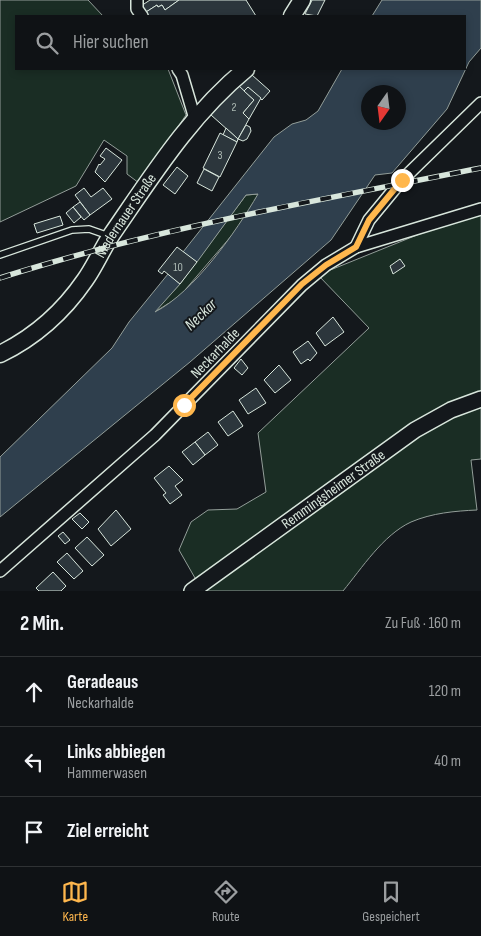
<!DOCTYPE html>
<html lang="de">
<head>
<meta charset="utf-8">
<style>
  :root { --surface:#0f1215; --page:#181b1e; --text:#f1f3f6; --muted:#9b9ea0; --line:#2f3234; --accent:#ffb74d }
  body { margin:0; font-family:"Sofia Sans Condensed",sans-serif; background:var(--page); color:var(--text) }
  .compass { position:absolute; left:361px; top:85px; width:45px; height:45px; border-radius:50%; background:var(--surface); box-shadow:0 2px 8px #0003; rotate:194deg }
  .stop { position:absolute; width:15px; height:15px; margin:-11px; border:4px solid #ffb74d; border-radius:50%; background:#fff }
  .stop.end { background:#ffb74d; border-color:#fff; box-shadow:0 1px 5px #0008 }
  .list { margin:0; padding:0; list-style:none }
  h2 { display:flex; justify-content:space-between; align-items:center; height:65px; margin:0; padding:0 20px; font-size:21px }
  h2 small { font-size:16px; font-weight:400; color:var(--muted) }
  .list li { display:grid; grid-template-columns:32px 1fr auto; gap:15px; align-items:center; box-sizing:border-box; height:70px; padding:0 20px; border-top:1px solid var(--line) }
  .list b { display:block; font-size:19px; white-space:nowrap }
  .list p { margin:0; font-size:16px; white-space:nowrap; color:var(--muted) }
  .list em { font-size:16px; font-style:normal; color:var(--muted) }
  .icon { flex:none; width:28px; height:28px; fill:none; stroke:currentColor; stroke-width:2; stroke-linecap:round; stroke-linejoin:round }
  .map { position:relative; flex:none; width:481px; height:591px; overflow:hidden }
  .search { position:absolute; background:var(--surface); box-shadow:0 2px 8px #0003; left:15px; right:15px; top:15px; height:55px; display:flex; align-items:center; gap:12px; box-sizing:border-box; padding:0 18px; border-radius:0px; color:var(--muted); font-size:19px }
  .sheet { height:275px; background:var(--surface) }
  nav { display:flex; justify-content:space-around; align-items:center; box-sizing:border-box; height:70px; border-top:1px solid var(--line); background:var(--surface); font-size:14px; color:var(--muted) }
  nav a { display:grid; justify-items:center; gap:2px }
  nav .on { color:var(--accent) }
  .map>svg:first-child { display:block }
  .green { fill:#1a2d24; stroke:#939e99 }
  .water { fill:#2f3f4d; stroke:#939e99; fill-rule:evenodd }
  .building { fill:#2c363c; stroke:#d8e6dc }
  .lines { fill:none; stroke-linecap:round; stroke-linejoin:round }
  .service-casing { stroke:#d8e6dc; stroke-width:8 }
  .minor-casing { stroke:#d8e6dc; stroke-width:14 }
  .tertiary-casing { stroke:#d8e6dc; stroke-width:18 }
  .secondary-casing { stroke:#d8e6dc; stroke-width:19 }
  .service { stroke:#14181c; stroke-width:5.5 }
  .minor { stroke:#14181c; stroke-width:11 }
  .tertiary { stroke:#14181c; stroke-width:15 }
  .secondary { stroke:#14181c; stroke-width:16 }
  .rail-casing { stroke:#d8e6dc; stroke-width:5.5 }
  .rail { stroke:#14181c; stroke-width:4; stroke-dasharray:11; stroke-linecap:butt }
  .route { stroke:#ffb74d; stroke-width:6 }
  .labels { text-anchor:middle; stroke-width:4; stroke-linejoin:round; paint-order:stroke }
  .number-label { font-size:12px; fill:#adbab4 }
  .street-label { font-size:15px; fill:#d8e6dc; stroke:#14181c }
  .water-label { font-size:16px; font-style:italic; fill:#d8e6dc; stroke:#14181c }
</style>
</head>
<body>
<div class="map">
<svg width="481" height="591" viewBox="0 0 481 591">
  <rect width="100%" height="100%" fill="#14181c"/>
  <g class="green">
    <path d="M 0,0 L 88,0 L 103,16 L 16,16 L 16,69 L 168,69 L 186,115 L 139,183 L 127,174 L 127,156 L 104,140 L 76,186 L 0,222 Z"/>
    <path d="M 259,194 L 239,227 L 179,297 L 153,313 L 180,284 L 246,195 Z"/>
    <path d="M 481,215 L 481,459 L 471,460 L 477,510 C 455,511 432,513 411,522 C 383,535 362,568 343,591 L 192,591 L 199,585 L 179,550 L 191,522 L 208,510 L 237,509 L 266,492 L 258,433 L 369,328 L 318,275 L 422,233 Z"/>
  </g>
  <path class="water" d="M 382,0 L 481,0 L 481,48 L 469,62 L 447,109 L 392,173 L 375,175 L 331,240 L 190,362 L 0,517 L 0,457 L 112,348 L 129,322 L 168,274 L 180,284 L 155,312 C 194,292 236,232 258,194 L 246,195 L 197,262 L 183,252 L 274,137 L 292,124 L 306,120 L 318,111 L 342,69 L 465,69 L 465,16 L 372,16 ZM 368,92 L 398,92 L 398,122 L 368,122 Z"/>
  <g class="building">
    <path d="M 150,0 L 179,0 L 165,10 L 162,5 L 158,7 L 157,5 L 146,12 L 141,6 Z"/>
    <path d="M 179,0 L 246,0 L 256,16 L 149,16 L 146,12 L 157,5 L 158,7 L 162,5 L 165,10 Z"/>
    <path d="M 312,0 L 325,0 L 317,16 L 305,14 Z"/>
    <path d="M 252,75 L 270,91 L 262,100 L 248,87 L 244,91 L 239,86 Z"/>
    <path d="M 238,85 L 254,100 L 243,113 L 249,119 L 238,139 L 211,115 Z"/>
    <path d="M 248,87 L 261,98 L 249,119 L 243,113 L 254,100 L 244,91 Z"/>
    <path d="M 246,125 L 250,127 L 251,131 L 247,139 L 243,141 L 238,139 Z"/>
    <path d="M 226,128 L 238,139 L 237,142 L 223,135 Z"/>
    <path d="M 220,133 L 237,142 L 220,177 L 203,168 Z"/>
    <path d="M 106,148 L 122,160 L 105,182 L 95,172 L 99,164 L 100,165 L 105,159 L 100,156 Z"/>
    <path d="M 177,167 L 188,176 L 175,194 L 163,185 Z"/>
    <path d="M 204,169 L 219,177 L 212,191 L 197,183 Z"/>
    <path d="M 84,188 L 91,197 L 103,188 L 112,199 L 90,215 L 75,195 Z"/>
    <path d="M 80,202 L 90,215 L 84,220 L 73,207 Z"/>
    <path d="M 73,207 L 81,217 L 74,223 L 66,213 Z"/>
    <path d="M 60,216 L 63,225 L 37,233 L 34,224 Z"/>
    <path d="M 177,247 L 197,262 L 180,284 L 164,271 L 162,274 L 158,271 Z"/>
    <path d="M 400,259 L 405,266 L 393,274 L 390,266 Z"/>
    <path d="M 333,317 L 344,332 L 325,346 L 316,333 Z"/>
    <path d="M 308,341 L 317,353 L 310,361 L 308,359 L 301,364 L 293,352 Z"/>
    <path d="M 241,359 L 248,368 L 242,375 L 234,368 Z"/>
    <path d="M 279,365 L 291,380 L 275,393 L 264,380 Z"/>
    <path d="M 256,388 L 266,403 L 248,414 L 239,400 Z"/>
    <path d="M 233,411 L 243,426 L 228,436 L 218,422 Z"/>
    <path d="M 208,432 L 218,445 L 205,455 L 195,442 Z"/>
    <path d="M 195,442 L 205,455 L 193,465 L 182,452 Z"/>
    <path d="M 169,466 L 183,480 L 175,486 L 182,495 L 170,504 L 163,495 L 166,493 L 154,478 Z"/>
    <path d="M 116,510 L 131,529 L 111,546 L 98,529 Z"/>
    <path d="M 80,513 L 89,522 L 82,529 L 72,519 Z"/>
    <path d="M 63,532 L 70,540 L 65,544 L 58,536 Z"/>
    <path d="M 87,537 L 104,555 L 92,566 L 75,548 Z"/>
    <path d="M 67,553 L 83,571 L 74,579 L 57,562 Z"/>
    <path d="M 53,572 L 66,586 L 61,591 L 39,591 L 36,588 Z"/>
  </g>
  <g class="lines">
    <defs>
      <path id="service" d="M 0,255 L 72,230 L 89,229 L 109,236"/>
      <g id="minor">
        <path d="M 137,0 L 137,9 L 142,16"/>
        <path d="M 178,69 L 182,75 L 195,119"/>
        <path d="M 356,247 L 369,220 L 402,180 L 481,103"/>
        <path d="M 0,571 L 155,435 L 302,285 L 326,265 L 356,247 L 481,209"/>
      </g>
      <g id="tertiary">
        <path id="s1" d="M 192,591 L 415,430 L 451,410 L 481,399"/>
      </g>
      <g id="secondary">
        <path d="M 292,16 L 302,0"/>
        <path id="s2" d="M 0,354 C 35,337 63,312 85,280 C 95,266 102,249 112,234 C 152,176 191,114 246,69"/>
      </g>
    </defs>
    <use href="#service" class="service-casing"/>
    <use href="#minor" class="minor-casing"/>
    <use href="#tertiary" class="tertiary-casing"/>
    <use href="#secondary" class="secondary-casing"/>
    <use href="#service" class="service"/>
    <use href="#minor" class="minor"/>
    <use href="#tertiary" class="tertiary"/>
    <use href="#secondary" class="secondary"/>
    <defs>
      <path id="rail" d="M 0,278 C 157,228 320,200 481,168"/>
    </defs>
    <use href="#rail" class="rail-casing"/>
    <use href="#rail" class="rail"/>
  </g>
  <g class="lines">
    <path class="route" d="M 184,405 L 302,284 L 326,265 L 356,247 L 369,220 L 402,180"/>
  </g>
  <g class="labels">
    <g class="number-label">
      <text x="234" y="111">2</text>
      <text x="220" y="159">3</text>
      <text x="178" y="271">10</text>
    </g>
    <g class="street-label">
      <text dy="5" stroke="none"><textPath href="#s2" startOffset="190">Niedernauer Straße</textPath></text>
      <text transform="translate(215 353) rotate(-46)" y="5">Neckarhalde</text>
      <text dy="5" stroke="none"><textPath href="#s1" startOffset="174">Remmingsheimer Straße</textPath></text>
    </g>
    <g class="water-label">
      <text transform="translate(200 314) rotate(-44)" y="6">Neckar</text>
    </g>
  </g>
</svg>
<svg class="compass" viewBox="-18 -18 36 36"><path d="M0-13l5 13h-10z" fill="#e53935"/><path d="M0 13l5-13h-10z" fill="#9b9ea0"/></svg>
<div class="stop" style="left:184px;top:405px"></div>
<div class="stop end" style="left:402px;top:180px"></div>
<div class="search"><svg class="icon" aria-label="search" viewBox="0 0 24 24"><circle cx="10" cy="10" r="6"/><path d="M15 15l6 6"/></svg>Hier suchen</div>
</div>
<section class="sheet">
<h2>2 Min.<small>Zu Fuß · 160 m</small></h2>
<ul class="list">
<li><svg class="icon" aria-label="ahead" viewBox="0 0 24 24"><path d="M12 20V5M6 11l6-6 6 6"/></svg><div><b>Geradeaus</b><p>Neckarhalde</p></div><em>120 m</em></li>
<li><svg class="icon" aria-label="left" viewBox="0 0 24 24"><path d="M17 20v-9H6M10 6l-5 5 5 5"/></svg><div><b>Links abbiegen</b><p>Hammerwasen</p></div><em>40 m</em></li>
<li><svg class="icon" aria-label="arrive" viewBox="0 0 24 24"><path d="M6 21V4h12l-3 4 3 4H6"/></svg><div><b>Ziel erreicht</b></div></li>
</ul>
</section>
<nav>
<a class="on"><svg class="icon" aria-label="map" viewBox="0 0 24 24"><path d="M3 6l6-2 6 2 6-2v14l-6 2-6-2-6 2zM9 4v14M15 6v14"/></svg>Karte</a>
<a><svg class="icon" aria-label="directions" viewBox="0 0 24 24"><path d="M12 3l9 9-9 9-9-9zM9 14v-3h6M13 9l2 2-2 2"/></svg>Route</a>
<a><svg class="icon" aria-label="saved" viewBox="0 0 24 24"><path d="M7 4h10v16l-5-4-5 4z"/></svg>Gespeichert</a>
</nav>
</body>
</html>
